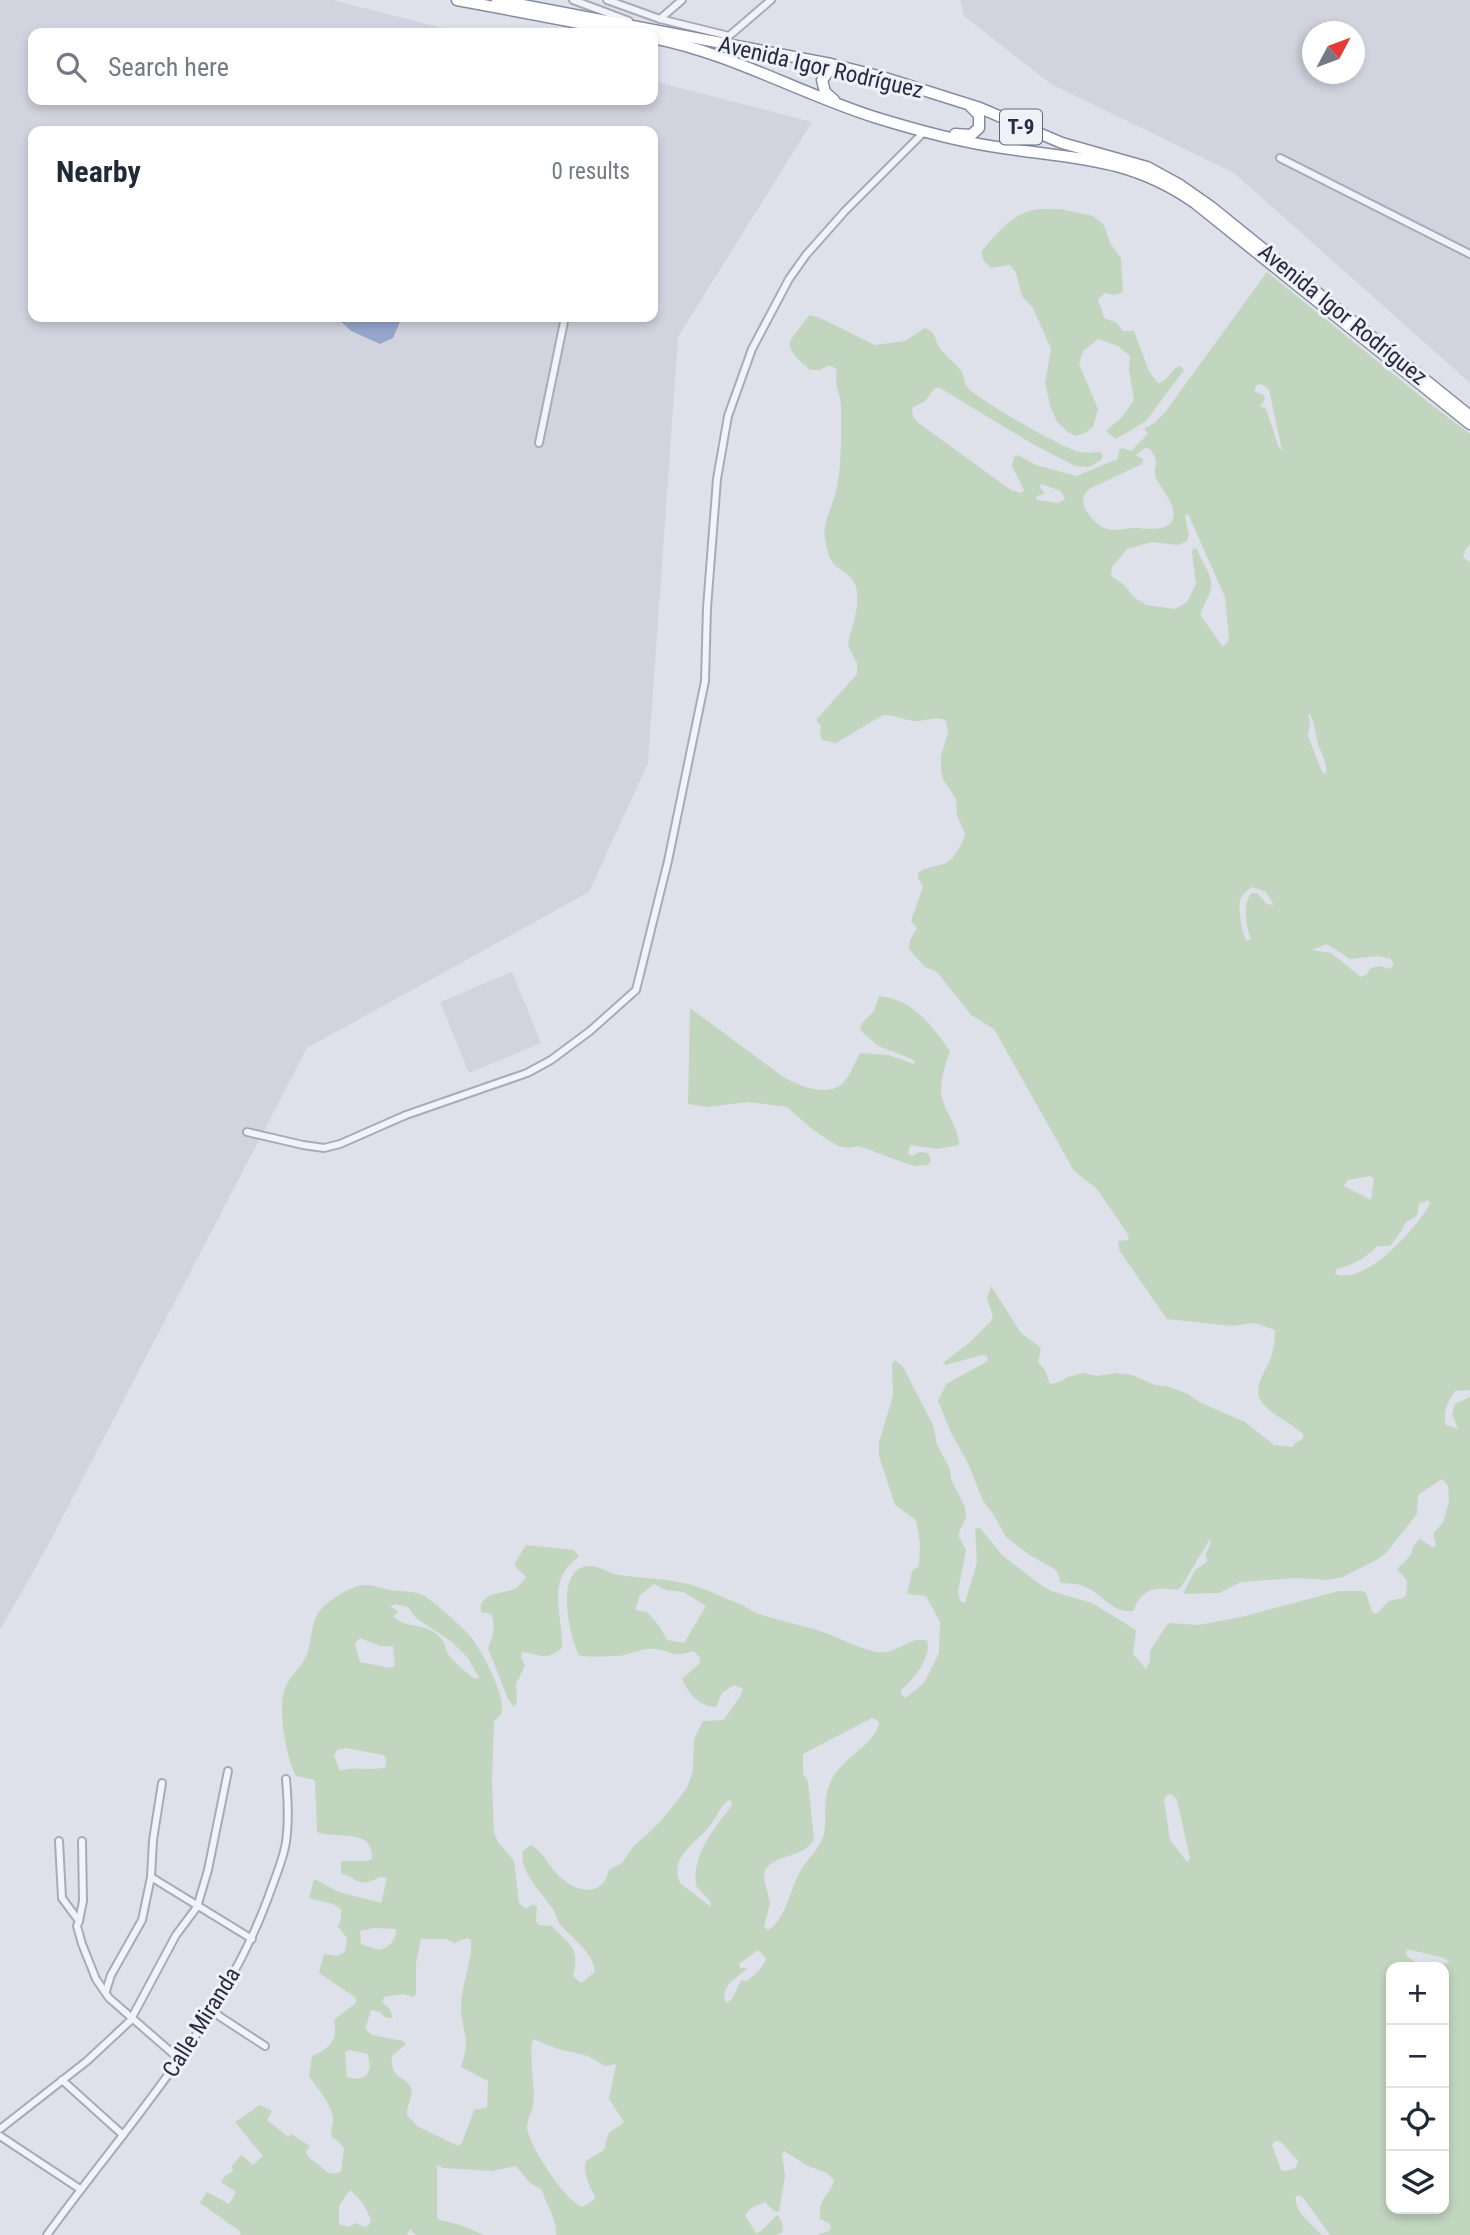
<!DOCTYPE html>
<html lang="en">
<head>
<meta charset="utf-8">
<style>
  :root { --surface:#fff; --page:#f2f2f3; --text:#1f2937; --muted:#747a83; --line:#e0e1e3 }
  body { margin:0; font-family:"Roboto Condensed",sans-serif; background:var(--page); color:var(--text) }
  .controls { position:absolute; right:21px; bottom:21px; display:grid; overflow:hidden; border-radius:14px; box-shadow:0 4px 10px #0003 }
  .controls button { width:63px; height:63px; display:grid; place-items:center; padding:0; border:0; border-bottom:2px solid var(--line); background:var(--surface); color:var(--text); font:35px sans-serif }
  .compass { position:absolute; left:1302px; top:21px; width:63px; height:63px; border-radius:50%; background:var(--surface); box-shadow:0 4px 10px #0003; rotate:49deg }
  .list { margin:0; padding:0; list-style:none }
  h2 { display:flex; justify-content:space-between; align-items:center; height:91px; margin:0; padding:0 28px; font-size:30px }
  h2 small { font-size:23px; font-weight:400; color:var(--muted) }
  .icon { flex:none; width:38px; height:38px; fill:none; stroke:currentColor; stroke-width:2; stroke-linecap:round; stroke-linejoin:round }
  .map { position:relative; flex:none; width:1470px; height:2235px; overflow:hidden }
  .search { position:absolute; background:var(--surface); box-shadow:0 4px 10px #0003; left:28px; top:28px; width:630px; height:77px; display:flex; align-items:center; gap:18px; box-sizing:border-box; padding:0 24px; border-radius:14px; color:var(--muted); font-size:26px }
  .panel { position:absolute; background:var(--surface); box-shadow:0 4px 10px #0003; left:28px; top:126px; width:630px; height:196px; border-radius:14px }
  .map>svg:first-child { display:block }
  .built { fill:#d1d3df; fill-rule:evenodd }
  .green { fill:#c1d5bf; fill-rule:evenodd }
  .water { fill:#96a7ce }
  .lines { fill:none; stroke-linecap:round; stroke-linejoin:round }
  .minor-casing { stroke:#a8aab8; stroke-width:10 }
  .trunk-casing { stroke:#858ba2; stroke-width:13 }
  .minor { stroke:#f2f3f8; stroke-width:6 }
  .trunk { stroke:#fff; stroke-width:10 }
  .labels { text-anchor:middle; stroke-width:6; stroke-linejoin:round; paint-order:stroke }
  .shield { fill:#eff1f7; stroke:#626679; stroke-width:2 }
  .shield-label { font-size:21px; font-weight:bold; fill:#262b43 }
  .street-label { font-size:23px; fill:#262b43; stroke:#eff1f7 }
</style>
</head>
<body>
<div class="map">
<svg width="1470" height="2235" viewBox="0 0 1470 2235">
  <rect width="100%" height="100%" fill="#dfe1ea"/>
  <g class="built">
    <path d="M 0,0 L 332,0 L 463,33 L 33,33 L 33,100 L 653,100 L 653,81 L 812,122 L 678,337 L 648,763 L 589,892 L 307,1048 L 46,1549 L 0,1630 ZM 33,131 L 653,131 L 653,317 L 33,317 Z"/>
    <path d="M 960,0 L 1470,0 L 1470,383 L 1234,173 L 1051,84 L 964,16 ZM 1312,32 L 1354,32 L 1354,74 L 1312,74 Z"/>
    <path d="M 512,972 L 541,1043 L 469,1073 L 440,1002 Z"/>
  </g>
  <g class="green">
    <path d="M 1060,209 L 1093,216 L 1104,225 L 1110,243 L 1121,258 L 1123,292 L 1115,295 L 1105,293 L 1098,299 L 1104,318 L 1117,323 L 1123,331 L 1134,331 L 1149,371 L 1158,383 C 1169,381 1170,369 1180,366 L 1184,370 L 1146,421 L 1116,439 L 1106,431 L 1122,417 L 1134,400 L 1129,370 L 1130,356 L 1118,346 L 1098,339 L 1083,351 L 1079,364 L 1098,409 L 1093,427 L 1085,433 L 1076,436 L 1068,432 L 1057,422 L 1051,408 L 1045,384 L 1051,349 L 1033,308 L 1022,296 L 1016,273 L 1010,265 L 991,268 L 984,261 L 981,252 C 994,236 1012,214 1033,210 C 1042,208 1051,210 1060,209 Z"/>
    <path d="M 1267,272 L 1429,403 L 1470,434 L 1470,545 L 1465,550 L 1463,558 L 1470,562 L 1470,1390 L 1455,1391 C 1448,1401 1442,1413 1446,1425 L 1458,1429 L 1452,1414 L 1455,1404 L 1470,1397 L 1470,2235 L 1330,2235 L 1304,2199 L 1301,2196 L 1296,2196 C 1293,2211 1312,2224 1322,2235 L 816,2235 L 829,2231 L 831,2227 L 829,2223 L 820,2219 C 818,2196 831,2195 834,2180 L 827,2173 L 808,2166 L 784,2151 L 782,2155 L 785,2176 L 779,2212 L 774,2211 L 765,2202 L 751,2208 L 745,2215 L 756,2233 L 760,2232 L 777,2215 C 782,2219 784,2226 782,2232 L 777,2235 L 556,2235 C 557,2217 546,2206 542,2190 L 529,2182 L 516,2166 L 492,2171 L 443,2168 L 437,2165 L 437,2219 L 460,2225 L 484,2235 L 416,2235 L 410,2229 L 407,2235 L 240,2235 L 241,2232 L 200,2203 L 207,2192 L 229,2204 L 236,2192 L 221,2182 L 225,2176 L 233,2171 L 232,2166 L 241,2155 L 253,2165 L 263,2156 L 235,2122 L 260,2105 L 272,2111 L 267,2120 L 288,2137 L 291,2134 L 310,2146 L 306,2152 C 309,2160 313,2160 319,2165 C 328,2173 329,2175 341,2172 L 344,2148 L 337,2140 L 332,2138 C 330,2129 334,2124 333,2116 C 329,2101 317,2088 309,2076 L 312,2056 C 323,2051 334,2046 335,2031 C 335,2027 334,2023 335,2019 L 356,2003 L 356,1998 L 319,1973 L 324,1954 L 337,1956 L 345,1952 L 347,1938 L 338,1927 L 341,1919 L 341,1909 L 333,1904 L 309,1898 L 314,1879 L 339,1892 L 381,1903 L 387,1878 L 380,1877 C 359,1888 360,1880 341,1873 L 341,1861 C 350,1860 365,1863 372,1859 C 374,1827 338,1840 317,1832 L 315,1780 L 296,1776 C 286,1758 277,1707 285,1688 C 290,1677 297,1671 303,1662 C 314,1645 308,1623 322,1608 C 331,1599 351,1586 364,1585 C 372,1585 382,1588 390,1590 C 402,1592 415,1590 426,1597 C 441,1608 457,1622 470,1636 C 481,1649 507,1696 501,1714 C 500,1716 496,1719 494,1721 L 492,1781 L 494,1833 L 498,1842 L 514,1861 L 519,1903 L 526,1909 L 533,1904 L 537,1907 L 536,1921 L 539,1925 L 552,1926 C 571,1947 580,1947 573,1976 L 581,1983 L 595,1972 C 593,1952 574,1940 561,1926 C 557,1921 557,1916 554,1911 C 544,1894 518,1872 523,1851 L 531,1845 C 545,1854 550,1868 561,1878 C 578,1893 603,1897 609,1870 L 622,1863 L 633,1847 L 660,1822 L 687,1788 L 693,1771 L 694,1739 L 703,1721 L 724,1720 C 729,1710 741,1698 743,1689 L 734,1685 L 722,1693 L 716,1707 C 699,1707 689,1693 682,1679 L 700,1663 L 700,1658 L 694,1651 C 672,1658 674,1652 656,1649 C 643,1647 630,1655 618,1656 C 610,1656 585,1658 579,1655 C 569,1636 554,1569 588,1566 C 599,1565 608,1573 619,1575 C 645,1579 671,1578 698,1587 C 711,1591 724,1598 737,1603 C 744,1605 749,1610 756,1613 C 776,1620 797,1624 817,1630 C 836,1636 854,1646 872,1651 C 897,1658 911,1633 927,1641 C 932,1657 913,1680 901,1690 L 901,1694 L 905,1698 L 924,1683 L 939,1653 L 940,1622 L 926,1596 L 907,1594 L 912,1571 L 919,1566 L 920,1543 L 917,1524 L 915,1519 L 895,1505 L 879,1456 L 879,1442 L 893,1396 L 892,1364 L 895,1360 L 903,1367 L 933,1425 L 937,1445 L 950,1469 L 951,1479 L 965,1507 L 966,1518 L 959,1532 L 959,1537 L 966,1550 L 958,1592 L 960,1601 L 965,1603 L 977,1562 L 975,1529 L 980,1528 L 1003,1556 L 1041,1585 L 1051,1591 L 1092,1603 L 1136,1630 L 1133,1654 L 1146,1669 L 1150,1661 L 1150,1651 L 1166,1626 L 1170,1623 L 1198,1625 L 1241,1617 L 1339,1591 L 1362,1591 L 1366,1593 L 1372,1612 L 1376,1614 L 1389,1601 L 1403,1598 L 1406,1595 L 1407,1581 L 1397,1569 L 1411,1555 L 1413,1546 L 1420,1539 L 1432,1547 L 1436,1546 L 1433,1533 L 1443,1523 L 1449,1501 L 1448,1486 L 1442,1479 L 1418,1495 L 1417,1514 L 1386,1553 L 1378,1559 L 1343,1577 L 1328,1580 L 1296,1578 L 1241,1582 L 1219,1593 L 1183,1594 L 1195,1570 L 1207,1562 L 1206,1553 L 1211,1543 L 1210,1539 L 1181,1587 L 1177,1590 C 1154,1586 1142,1589 1133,1611 C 1110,1613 1103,1593 1083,1586 C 1077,1583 1067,1584 1061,1583 L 1056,1570 L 1028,1554 L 1006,1537 L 992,1512 L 983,1501 L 968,1463 L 952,1435 L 938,1401 L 946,1384 L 988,1361 L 987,1356 L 982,1355 L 946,1365 L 943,1363 L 969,1343 L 991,1321 L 993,1317 L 987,1299 L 991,1286 L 1021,1333 L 1041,1348 L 1038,1362 L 1045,1370 L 1050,1384 L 1060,1382 L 1068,1377 L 1082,1373 L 1097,1376 L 1116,1373 L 1132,1375 L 1155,1385 L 1170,1387 L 1188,1394 L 1201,1403 L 1245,1422 L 1274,1445 L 1293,1447 L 1295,1443 L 1303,1439 L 1303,1434 C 1291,1423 1274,1416 1263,1404 C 1251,1389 1265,1372 1271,1358 C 1274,1349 1275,1339 1275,1330 L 1255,1323 L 1232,1326 L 1167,1319 L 1119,1250 L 1118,1241 L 1128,1240 L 1129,1236 L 1097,1189 L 1074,1171 L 994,1029 L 971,1015 L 937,972 L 925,967 L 909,949 L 910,940 L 917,928 L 911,921 L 923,886 L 918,878 L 918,873 C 927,866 937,867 946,863 C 955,858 963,843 965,834 L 957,815 L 956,799 L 943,779 L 941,771 L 941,756 L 948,733 L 946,721 C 937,715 928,721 917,721 C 905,721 895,714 883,715 L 836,743 L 822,740 L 820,735 L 821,726 L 816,720 L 857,674 L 857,663 L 848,646 C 851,626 861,607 856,587 C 853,573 837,571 831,560 C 828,555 826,545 825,539 C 822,522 834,504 837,487 C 842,460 841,432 841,406 C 840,391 834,388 837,369 L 829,365 L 820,370 L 810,370 C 777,342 790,344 809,315 L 818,317 L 875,345 L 905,341 L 925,328 C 937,333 934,339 940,348 C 946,357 956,363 962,372 C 964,377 964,383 967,387 C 978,400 1061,447 1079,452 C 1086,453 1093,453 1100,452 L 1103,456 L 1101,460 L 1089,467 L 1075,466 L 1031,443 L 940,388 L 935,388 L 925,401 L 912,408 L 913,417 L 917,422 L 1011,490 L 1021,493 L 1024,490 L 1012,466 L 1014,457 L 1018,455 L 1036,465 L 1076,476 L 1118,459 L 1119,450 L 1122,448 L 1131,451 L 1148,434 L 1144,429 L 1154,423 L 1166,411 ZM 1259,384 L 1264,385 L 1269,390 L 1282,450 L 1279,448 L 1266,409 L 1260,406 L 1265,399 L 1264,395 L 1255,392 L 1255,387 ZM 1145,448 L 1150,449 C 1162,466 1151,466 1156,478 C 1161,489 1177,505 1173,518 C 1169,533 1145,528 1134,528 C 1125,528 1116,532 1107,529 C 1096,525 1090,517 1084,507 L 1083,497 L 1089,489 L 1142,464 L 1143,459 L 1136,455 ZM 1041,484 L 1061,491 L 1065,499 L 1059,503 L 1037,500 L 1036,496 L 1045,494 L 1040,487 ZM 1188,514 L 1225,597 L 1229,640 L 1223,647 L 1201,616 L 1201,612 C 1204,604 1209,597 1211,589 C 1214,576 1201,562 1197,549 L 1193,548 L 1192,553 L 1196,584 L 1187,602 L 1175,609 L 1147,605 L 1135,598 L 1123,584 L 1111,576 L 1112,567 L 1127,549 L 1152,542 L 1178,545 L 1187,541 L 1189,535 L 1185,516 ZM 1308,714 L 1310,714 C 1316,725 1315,736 1319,747 C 1323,757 1327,763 1326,774 L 1322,772 L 1308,736 L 1310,721 ZM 1252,887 L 1266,892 L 1274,905 L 1267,904 L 1257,893 L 1252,893 C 1242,902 1246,927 1251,939 L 1247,941 C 1242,936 1238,908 1240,901 C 1242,895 1247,890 1252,887 ZM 1327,944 L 1350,959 L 1378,956 L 1391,959 L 1394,965 L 1390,969 L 1381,966 L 1371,968 L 1367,974 L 1361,977 L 1331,953 L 1312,950 ZM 1370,1176 L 1374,1178 L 1371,1200 L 1344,1186 L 1348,1180 ZM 1428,1200 L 1430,1204 C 1416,1228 1366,1286 1335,1274 L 1337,1269 C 1350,1266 1369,1257 1377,1246 L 1390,1246 L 1402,1230 L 1406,1222 L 1417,1216 L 1419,1204 ZM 654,1584 L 666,1590 L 684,1592 L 706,1606 L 684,1643 L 667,1640 L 660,1627 L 647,1612 L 635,1610 L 640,1595 ZM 396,1604 L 408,1607 L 416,1618 L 452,1642 L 468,1658 L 479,1678 L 473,1678 C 467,1672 458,1666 452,1659 C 443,1650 449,1643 434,1632 C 422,1624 404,1628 393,1616 L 398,1612 L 397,1610 L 390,1607 ZM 360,1638 L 380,1646 L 393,1646 L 395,1666 L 390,1668 L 360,1662 L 355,1644 ZM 872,1718 L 877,1720 L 879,1724 C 872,1748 838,1759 829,1786 C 823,1801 827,1818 824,1834 C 820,1848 809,1857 801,1870 C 791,1886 785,1922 768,1930 L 764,1927 L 770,1903 L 764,1879 L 765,1869 C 779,1853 804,1858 814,1839 L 808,1781 L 803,1774 L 803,1754 ZM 346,1748 L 383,1755 L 386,1758 L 386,1767 C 370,1772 354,1765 340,1771 L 334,1755 L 337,1750 ZM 1170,1794 L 1174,1796 L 1177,1800 L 1190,1858 L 1187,1862 L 1170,1840 L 1164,1800 L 1165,1796 ZM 729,1800 L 732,1802 L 731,1807 C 712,1830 692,1856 696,1886 L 710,1901 L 711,1907 L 680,1883 C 669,1857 695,1844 709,1827 C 717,1817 719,1807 729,1800 ZM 374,1928 L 396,1929 C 397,1939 389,1948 379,1950 L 361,1944 L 360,1931 ZM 467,1938 L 471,1940 C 473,1960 461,1986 461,2006 C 460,2019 466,2032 466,2045 C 466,2052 463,2060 461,2067 L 488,2081 L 487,2107 L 474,2110 L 462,2143 L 458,2146 L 417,2126 L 407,2115 C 406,2107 414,2095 411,2088 C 405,2073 390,2082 392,2056 L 406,2044 L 403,2041 L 372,2035 L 365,2029 L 371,2010 L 380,2012 L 386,2018 L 393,2018 L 389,2008 L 382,2002 L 384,1997 L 403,1994 L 413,1997 L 416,1994 L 416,1963 L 421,1939 L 446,1939 L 454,1943 ZM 1407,1949 L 1444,1958 L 1449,1962 C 1435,1968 1416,1966 1406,1955 ZM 758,1950 L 766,1958 C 764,1967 754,1976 746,1981 L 741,1980 L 732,1999 L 726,2003 C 719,1985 737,1979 747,1968 L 740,1968 L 739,1964 ZM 1391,1967 L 1444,1967 L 1444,2209 L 1391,2209 ZM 533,2039 L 558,2049 L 588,2056 L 605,2066 L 616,2064 L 609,2099 L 624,2122 C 605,2138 611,2124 604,2150 L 586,2161 C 583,2173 589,2187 595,2196 L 594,2200 L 582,2207 C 566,2202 527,2143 527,2127 C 527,2120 532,2112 533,2105 C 536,2084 528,2060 533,2039 ZM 350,2050 L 368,2054 L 370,2068 L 366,2076 L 357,2079 L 347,2077 L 345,2052 ZM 1275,2141 L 1281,2142 L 1298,2161 L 1296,2168 L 1285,2171 L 1281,2170 L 1272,2145 ZM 350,2190 C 360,2199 367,2208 371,2221 L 369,2225 L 364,2227 L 356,2223 L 348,2227 L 339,2224 L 339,2206 Z"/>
    <path d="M 879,996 C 913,999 932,1026 950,1051 C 946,1063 941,1077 941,1091 C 942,1110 959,1125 959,1145 L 937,1149 L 910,1145 L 908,1154 L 912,1156 L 920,1152 L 928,1153 L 931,1160 L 928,1165 L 915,1166 L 905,1163 L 859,1146 L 848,1148 L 838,1146 L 813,1130 L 787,1107 L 748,1102 L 707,1107 L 688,1104 L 690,1008 L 782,1076 C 797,1085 829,1099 844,1082 C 851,1074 855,1062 860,1053 L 888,1055 L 914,1064 L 915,1061 L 912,1059 L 878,1046 L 860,1030 L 862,1023 L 874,1011 Z"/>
    <path d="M 526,1545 L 574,1550 L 579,1557 C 545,1579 563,1614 562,1648 C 545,1662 540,1654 522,1652 L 521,1657 L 525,1666 L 516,1684 L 517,1702 L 514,1707 L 508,1699 L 488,1648 C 493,1638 496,1623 491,1614 L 481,1612 C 478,1590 506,1596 519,1586 C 520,1585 525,1578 526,1577 L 516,1567 L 515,1563 Z"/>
  </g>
  <path class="water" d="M 336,317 L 402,317 L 393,338 L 380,344 L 351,331 Z"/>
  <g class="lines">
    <defs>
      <g id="minor">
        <path d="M 573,0 L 629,21"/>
        <path d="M 607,0 L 660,19 L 729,36 L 771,0"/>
        <path d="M 660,19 L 682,0"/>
        <path d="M 1280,158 L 1470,254"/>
        <path d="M 539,443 L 565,317"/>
        <path d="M 247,1132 L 303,1145 L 324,1148 L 340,1144 L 406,1115 L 527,1073 L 551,1060 L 590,1031 L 636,990 L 668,861 L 705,681 L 707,608 L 717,479 L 728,416 L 752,349 L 789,279 L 806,255 L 845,211 L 924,132"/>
        <path d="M 59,1841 L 62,1898 L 79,1921 L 77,1926 L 82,1944 L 96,1979 L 109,1998 L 178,2058"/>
        <path d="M 151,1877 L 252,1939"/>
        <path d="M 79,1921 L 83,1901 L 82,1841"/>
        <path d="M 106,1991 L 111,1975 L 142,1920 L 151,1877 L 153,1840 L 162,1783"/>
        <path d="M 213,2009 L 219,2016 L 265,2046"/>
        <path d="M 62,2080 L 123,2135"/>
        <path d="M 0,2129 L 87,2061 L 130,2021 L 176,1935 L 197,1907 L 208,1870 L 228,1771"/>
        <path d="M 0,2136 L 80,2189"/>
        <path d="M 47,2235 C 125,2127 221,2025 268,1898 C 274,1880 283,1861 286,1842 C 289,1821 288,1801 286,1779"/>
      </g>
      <g id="trunk">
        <path d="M 457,0 L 632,33"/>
        <path d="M 497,0 L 831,64 L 882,77 L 980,108 L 1062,143 L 1147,167 L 1180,185 L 1210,206 L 1470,416"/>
        <path d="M 653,38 C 730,53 799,93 874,117 C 916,130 959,142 1003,148 C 1077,159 1131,158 1195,203 L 1470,424"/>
        <path d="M 834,100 L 825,92 L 822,80 L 829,71 L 843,67"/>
        <path d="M 955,134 L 971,135 L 979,128 L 979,115 L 971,107"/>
      </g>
    </defs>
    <use href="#minor" class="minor-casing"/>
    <use href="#trunk" class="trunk-casing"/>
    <use href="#minor" class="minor"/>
    <use href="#trunk" class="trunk"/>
  </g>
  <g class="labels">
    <rect class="shield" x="1000" y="109.5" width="42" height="35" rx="5"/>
    <g class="shield-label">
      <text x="1021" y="134">T-9</text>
    </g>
    <g class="street-label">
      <text transform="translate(821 67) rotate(13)" y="8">Avenida Igor Rodríguez</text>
      <text transform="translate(1343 314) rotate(39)" y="8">Avenida Igor Rodríguez</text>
      <text transform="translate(201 2022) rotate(-58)" y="8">Calle Miranda</text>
    </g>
  </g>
</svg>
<div class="controls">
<button>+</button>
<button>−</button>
<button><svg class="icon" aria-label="locate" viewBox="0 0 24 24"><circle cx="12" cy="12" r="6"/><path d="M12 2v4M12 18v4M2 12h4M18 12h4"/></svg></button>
<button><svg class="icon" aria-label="layers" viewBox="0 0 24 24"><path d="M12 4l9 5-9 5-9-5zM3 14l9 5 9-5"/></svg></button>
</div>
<svg class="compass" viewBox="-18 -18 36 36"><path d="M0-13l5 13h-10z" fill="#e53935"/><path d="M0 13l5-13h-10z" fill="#747a83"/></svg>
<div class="search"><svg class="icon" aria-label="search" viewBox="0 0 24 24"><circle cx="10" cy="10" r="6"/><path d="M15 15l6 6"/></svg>Search here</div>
<section class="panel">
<h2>Nearby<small>0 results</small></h2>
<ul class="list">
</ul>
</section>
</div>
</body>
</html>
